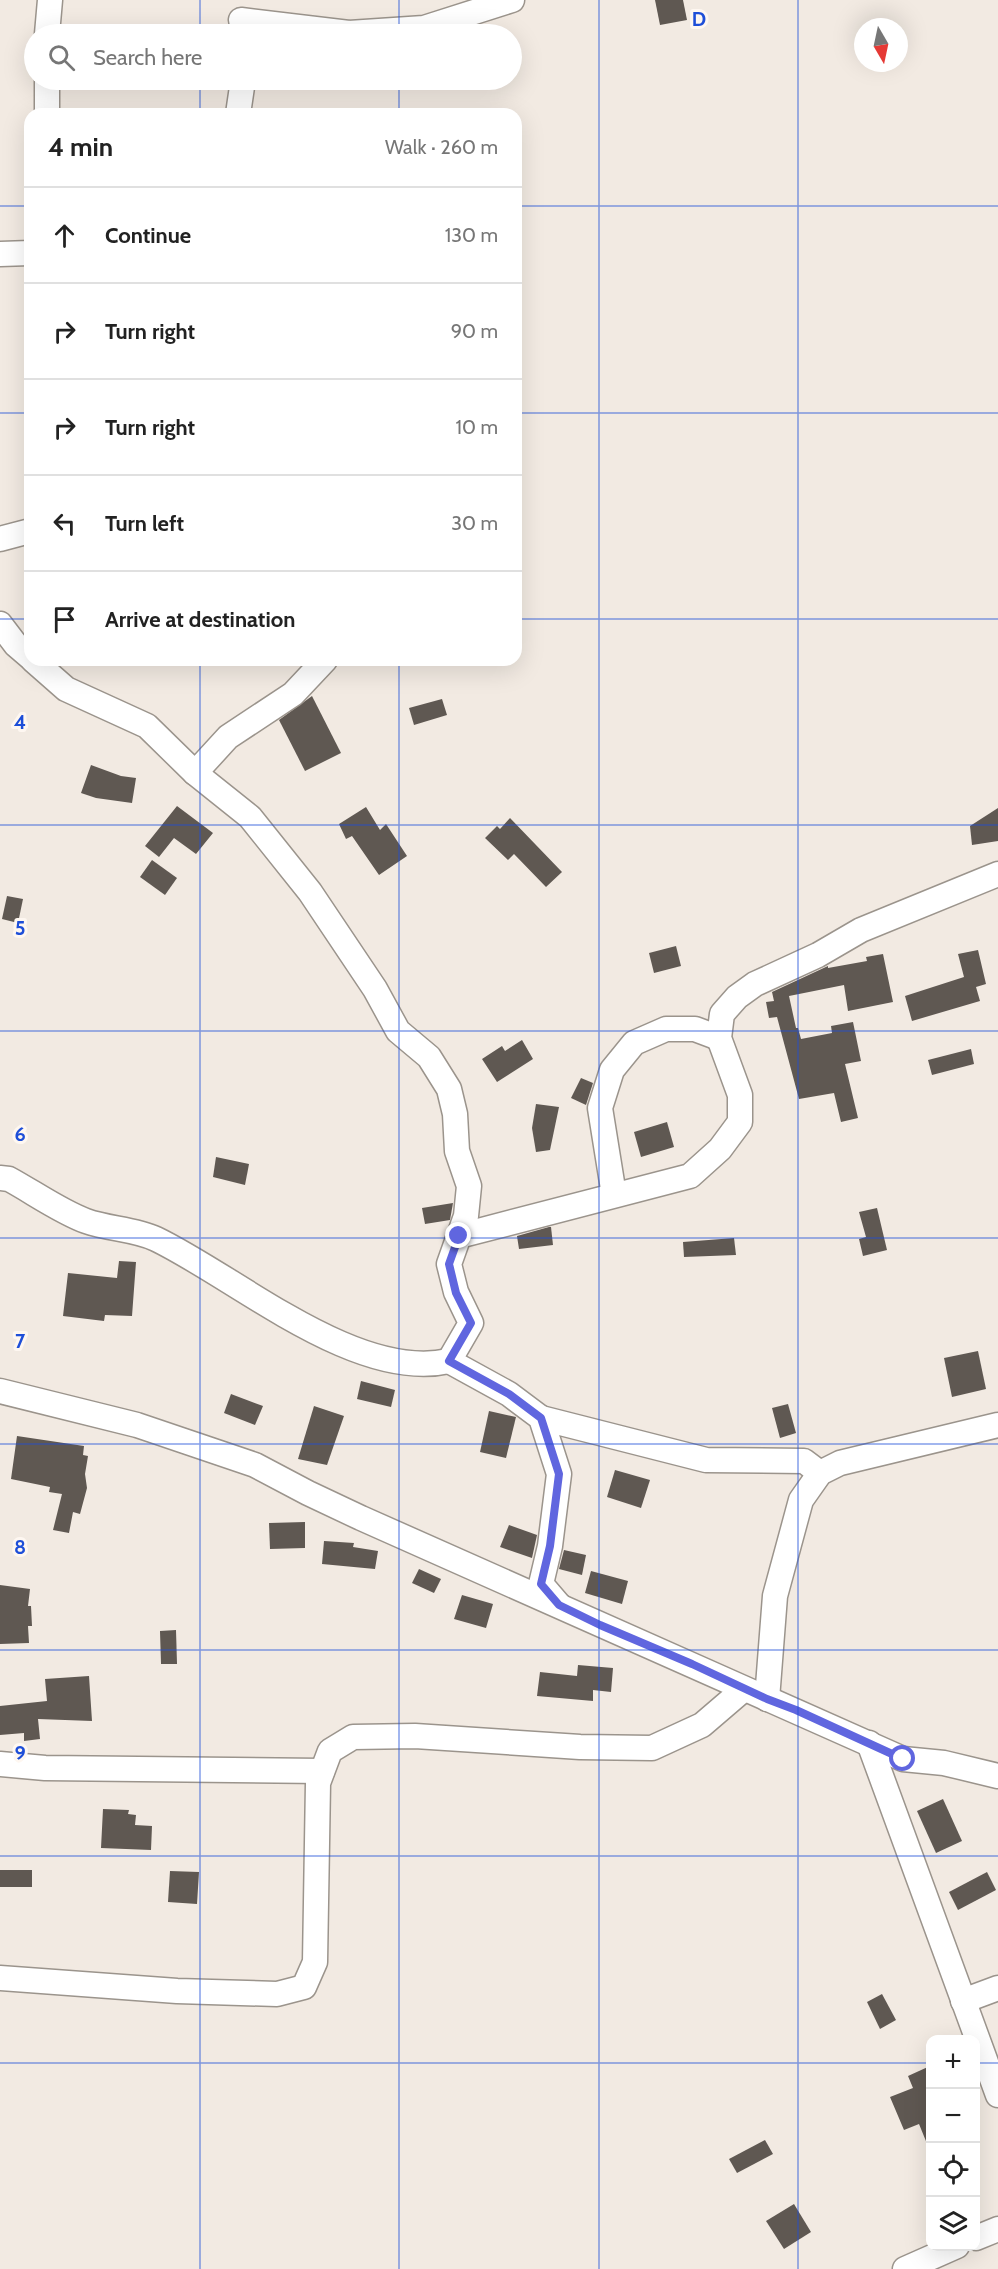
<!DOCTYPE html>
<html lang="en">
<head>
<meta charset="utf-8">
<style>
  :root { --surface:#fff; --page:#f6f6f6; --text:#222; --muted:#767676; --line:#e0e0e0 }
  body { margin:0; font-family:Cabin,sans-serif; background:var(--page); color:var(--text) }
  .controls { position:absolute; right:18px; bottom:18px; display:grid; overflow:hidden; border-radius:12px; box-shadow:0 6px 24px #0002 }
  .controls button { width:54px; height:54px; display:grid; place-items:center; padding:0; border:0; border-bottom:2px solid var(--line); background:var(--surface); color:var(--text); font:30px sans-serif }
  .compass { position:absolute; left:854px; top:18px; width:54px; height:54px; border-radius:50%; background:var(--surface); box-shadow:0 6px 24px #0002; rotate:171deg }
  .stop { position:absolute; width:18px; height:18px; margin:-14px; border:4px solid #6066df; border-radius:50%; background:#fff }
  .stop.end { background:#6066df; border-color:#fff; box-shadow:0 2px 6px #0008 }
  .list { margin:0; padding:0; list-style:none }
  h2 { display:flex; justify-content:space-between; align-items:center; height:78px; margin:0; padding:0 24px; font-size:26px }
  h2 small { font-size:20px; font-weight:400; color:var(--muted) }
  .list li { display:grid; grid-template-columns:39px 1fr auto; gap:18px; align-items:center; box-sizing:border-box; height:96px; padding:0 24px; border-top:2px solid var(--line) }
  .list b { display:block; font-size:22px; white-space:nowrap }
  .list em { font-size:20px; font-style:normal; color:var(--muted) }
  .icon { flex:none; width:33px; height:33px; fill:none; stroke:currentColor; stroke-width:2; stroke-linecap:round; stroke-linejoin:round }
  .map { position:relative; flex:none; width:998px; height:2269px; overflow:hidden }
  .search { position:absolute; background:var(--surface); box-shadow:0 6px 24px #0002; left:24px; top:24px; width:498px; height:66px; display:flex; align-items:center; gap:15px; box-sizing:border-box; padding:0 21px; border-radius:33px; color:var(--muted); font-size:22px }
  .panel { position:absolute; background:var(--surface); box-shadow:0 6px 24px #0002; left:24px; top:108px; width:498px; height:558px; border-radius:18px }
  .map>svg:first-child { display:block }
  .building { fill:#5f5852 }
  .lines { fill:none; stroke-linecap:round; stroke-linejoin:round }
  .minor-casing { stroke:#9b948c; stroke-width:27 }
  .minor { stroke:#fff; stroke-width:24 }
  .route { stroke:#6066df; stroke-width:8 }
  .grid { fill:none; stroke:#1d4ed8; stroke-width:1.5; stroke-opacity:0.55 }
  .grid-label { font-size:20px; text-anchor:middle; font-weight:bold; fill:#1d4ed8; stroke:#fef7f1; stroke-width:6; stroke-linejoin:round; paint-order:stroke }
</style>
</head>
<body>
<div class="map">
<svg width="998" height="2269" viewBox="0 0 998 2269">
  <rect width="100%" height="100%" fill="#f2eae2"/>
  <g class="building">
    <path d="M 655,0 L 683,0 L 687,20 L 660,25 Z"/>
    <path d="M 312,696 L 341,753 L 305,771 L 279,720 Z"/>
    <path d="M 442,699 L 447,715 L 414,725 L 409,708 Z"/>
    <path d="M 91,765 L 121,776 L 136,778 L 132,803 L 96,798 L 81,793 Z"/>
    <path d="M 177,806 L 213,833 L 196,854 L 174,838 L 159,857 L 145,846 Z"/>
    <path d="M 366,807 L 380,830 L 386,824 L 407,856 L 379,875 L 352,836 L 346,839 L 339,824 Z"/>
    <path d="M 998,808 L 998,841 L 972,845 L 970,826 Z"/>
    <path d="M 510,818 L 562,872 L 546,887 L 514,854 L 508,860 L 485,838 L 497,826 L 500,829 Z"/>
    <path d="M 152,860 L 177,878 L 165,895 L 140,877 Z"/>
    <path d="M 7,896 L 23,899 L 18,923 L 2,919 Z"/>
    <path d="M 676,946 L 681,966 L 654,973 L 649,953 Z"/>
    <path d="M 978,950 L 986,984 L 976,987 L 980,1001 L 912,1021 L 905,996 L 964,977 L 958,954 Z"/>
    <path d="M 883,954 L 893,1002 L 848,1011 L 844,985 L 789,996 L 796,1028 L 798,1028 L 801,1039 L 832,1033 L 831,1026 L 853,1022 L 861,1061 L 845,1064 L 858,1118 L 841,1122 L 834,1093 L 799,1099 L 777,1017 L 769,1018 L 766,1002 L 774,1001 L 772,992 L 828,966 L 828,968 L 867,961 L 866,957 Z"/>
    <path d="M 522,1040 L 533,1059 L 497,1082 L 482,1059 L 502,1046 L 505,1051 Z"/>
    <path d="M 971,1049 L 974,1064 L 932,1075 L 928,1060 Z"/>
    <path d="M 581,1078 L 593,1083 L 586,1105 L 571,1098 Z"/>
    <path d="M 536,1104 L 559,1107 L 550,1150 L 536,1152 L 532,1128 Z"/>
    <path d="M 667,1122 L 674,1147 L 641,1157 L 634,1132 Z"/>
    <path d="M 216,1157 L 249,1164 L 245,1185 L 213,1177 Z"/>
    <path d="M 453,1203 L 450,1220 L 425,1224 L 422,1208 Z"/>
    <path d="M 877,1208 L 887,1250 L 863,1256 L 859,1239 L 866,1237 L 859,1212 Z"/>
    <path d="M 549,1227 L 551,1227 L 553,1245 L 519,1249 L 517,1236 Z"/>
    <path d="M 734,1238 L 736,1255 L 684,1257 L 683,1242 Z"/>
    <path d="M 119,1261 L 136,1262 L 132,1316 L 105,1315 L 104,1321 L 63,1316 L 68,1273 L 117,1278 Z"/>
    <path d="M 978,1351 L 986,1389 L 952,1397 L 944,1358 Z"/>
    <path d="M 361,1381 L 395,1390 L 391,1407 L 357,1399 Z"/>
    <path d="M 231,1394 L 263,1406 L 255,1425 L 224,1413 Z"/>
    <path d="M 788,1404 L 796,1433 L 780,1438 L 772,1408 Z"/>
    <path d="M 314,1406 L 344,1416 L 327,1465 L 298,1459 Z"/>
    <path d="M 489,1411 L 516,1417 L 506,1458 L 480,1452 Z"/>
    <path d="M 17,1436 L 84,1446 L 83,1455 L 88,1456 L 85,1474 L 87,1488 L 80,1514 L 73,1512 L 69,1533 L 53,1530 L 62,1494 L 49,1492 L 50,1487 L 11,1479 Z"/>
    <path d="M 615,1470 L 650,1480 L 641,1508 L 607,1497 Z"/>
    <path d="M 305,1522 L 305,1548 L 270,1549 L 269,1523 Z"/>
    <path d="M 509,1525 L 537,1535 L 532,1558 L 500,1547 Z"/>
    <path d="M 324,1541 L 354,1543 L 353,1547 L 378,1551 L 375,1569 L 322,1564 Z"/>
    <path d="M 564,1550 L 586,1555 L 582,1575 L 559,1569 Z"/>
    <path d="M 419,1569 L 441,1579 L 434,1593 L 412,1583 Z"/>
    <path d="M 591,1571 L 628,1581 L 622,1604 L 585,1593 Z"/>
    <path d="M 0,1585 L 30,1589 L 28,1606 L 31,1606 L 32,1626 L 28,1626 L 29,1643 L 0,1644 Z"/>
    <path d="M 462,1595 L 493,1604 L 486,1628 L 454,1619 Z"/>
    <path d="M 176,1630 L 177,1664 L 161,1664 L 160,1631 Z"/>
    <path d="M 578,1665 L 613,1668 L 611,1692 L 593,1690 L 593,1701 L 537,1696 L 540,1672 L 577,1676 Z"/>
    <path d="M 89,1676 L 92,1721 L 38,1719 L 40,1739 L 24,1741 L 24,1733 L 0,1735 L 0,1706 L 47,1701 L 45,1679 Z"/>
    <path d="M 943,1799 L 962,1841 L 936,1853 L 917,1811 Z"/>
    <path d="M 103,1809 L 129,1810 L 128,1814 L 136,1815 L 135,1825 L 152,1826 L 151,1850 L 101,1848 Z"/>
    <rect x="0" y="1870" width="32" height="17"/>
    <path d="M 170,1871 L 199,1872 L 197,1904 L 168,1902 Z"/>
    <path d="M 987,1872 L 996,1890 L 958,1910 L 949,1892 Z"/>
    <path d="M 882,1994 L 896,2020 L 880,2029 L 867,2002 Z"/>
    <path d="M 930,2066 L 930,2151 L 919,2124 L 904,2130 L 890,2097 L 913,2088 L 908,2076 Z"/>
    <path d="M 765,2140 L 773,2154 L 737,2173 L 729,2159 Z"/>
    <path d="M 794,2204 L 811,2232 L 784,2249 L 766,2221 Z"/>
  </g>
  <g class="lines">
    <defs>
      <g id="minor">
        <path d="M 241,20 L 349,33 L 424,28 L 512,0"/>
        <path d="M 47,34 L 50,0"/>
        <path d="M 47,114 L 47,80"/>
        <path d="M 238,114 L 243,80"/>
        <path d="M 0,254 L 30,253"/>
        <path d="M 0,539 L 30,531"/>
        <path d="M 0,624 L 16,645 L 30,657"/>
        <path d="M 33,660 L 66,689 L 147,726 L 195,773 L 250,817 L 310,892 L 375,989 L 398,1031 L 429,1057 L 449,1089 L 455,1114 L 457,1151 L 469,1186 L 466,1216 L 449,1264 L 456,1292 L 471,1323 L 449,1361 L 509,1394 L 541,1418 L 559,1474 L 550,1546 L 541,1584 L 559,1605"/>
        <path d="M 195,773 L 228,737 L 293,694 L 325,660"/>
        <path d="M 0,1178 L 9,1179 C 33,1192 61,1212 86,1221 C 108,1229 135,1229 156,1239 C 237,1278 356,1382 449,1361"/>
        <path d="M 614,1195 L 600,1108 L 612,1070 L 634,1043 L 666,1029 L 695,1029 L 719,1038"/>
        <path d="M 459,1236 L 690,1176 L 720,1149 L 740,1122 L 740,1095 L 719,1038 L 722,1014 L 737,997 L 755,984 L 818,955 L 861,930 L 998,874"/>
        <path d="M 0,1391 L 137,1425 L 255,1465 L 308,1493 L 361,1518 L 903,1759 L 944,1763 L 998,1776"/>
        <path d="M 541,1418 L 706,1460 L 804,1461 L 820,1473"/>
        <path d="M 767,1699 L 775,1596 L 801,1500 L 820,1473 L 840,1463 L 998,1425"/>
        <path d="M 869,1743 L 998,2095"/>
        <path d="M 0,1764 L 45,1768 L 322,1771"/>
        <path d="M 0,1978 L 177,1991 L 277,1994 L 304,1987 L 315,1962 L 318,1783 L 330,1751 L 353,1737 L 415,1736 L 580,1747 L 652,1748 L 702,1725 L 744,1689"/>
        <path d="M 963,2001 L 998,1988"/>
        <path d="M 976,2238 L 998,2229"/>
        <path d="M 905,2269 L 957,2246"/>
      </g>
    </defs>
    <use href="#minor" class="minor-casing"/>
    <use href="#minor" class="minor"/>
  </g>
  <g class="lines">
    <path class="route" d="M 459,1236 L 449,1264 L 456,1293 L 471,1323 L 449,1361 L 509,1394 L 541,1418 L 559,1474 L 550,1546 L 541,1584 L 559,1605 L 600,1625 L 692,1664 L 767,1699 L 796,1710 L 903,1759"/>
  </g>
  <path class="grid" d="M 200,0 L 200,34M 399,0 L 399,34M 599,0 L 599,2269M 798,0 L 798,2269M 200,80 L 200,114M 399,80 L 399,114M 0,206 L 30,206M 516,206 L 998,206M 0,413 L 30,413M 516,413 L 998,413M 0,619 L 30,619M 516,619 L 998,619M 200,660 L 200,2269M 399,660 L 399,2269M 0,825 L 998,825M 0,1031 L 998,1031M 0,1238 L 998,1238M 0,1444 L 998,1444M 0,1650 L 998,1650M 0,1856 L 998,1856M 0,2063 L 930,2063M 976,2063 L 998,2063"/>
  <g class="grid-label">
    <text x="699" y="26">D</text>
    <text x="20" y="729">4</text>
    <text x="20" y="935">5</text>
    <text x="20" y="1141">6</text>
    <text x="20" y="1348">7</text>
    <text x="20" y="1554">8</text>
    <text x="20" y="1760">9</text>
  </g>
</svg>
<div class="controls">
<button>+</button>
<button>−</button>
<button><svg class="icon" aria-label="locate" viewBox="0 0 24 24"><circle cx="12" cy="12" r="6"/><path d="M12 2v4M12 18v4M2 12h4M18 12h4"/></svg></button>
<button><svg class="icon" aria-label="layers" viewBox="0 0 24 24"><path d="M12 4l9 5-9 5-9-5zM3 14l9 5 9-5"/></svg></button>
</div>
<svg class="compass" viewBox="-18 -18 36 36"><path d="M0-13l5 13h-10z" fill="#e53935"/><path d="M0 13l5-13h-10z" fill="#767676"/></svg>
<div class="stop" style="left:903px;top:1759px"></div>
<div class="stop end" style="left:459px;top:1236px"></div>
<div class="search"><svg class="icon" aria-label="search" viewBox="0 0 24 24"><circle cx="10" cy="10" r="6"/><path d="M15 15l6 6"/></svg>Search here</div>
<section class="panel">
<h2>4 min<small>Walk · 260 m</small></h2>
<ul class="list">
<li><svg class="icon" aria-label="ahead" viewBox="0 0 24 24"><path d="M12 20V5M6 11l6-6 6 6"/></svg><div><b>Continue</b></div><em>130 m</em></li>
<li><svg class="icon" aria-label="right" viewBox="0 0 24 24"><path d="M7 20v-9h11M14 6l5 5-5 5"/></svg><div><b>Turn right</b></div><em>90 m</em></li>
<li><svg class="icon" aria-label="right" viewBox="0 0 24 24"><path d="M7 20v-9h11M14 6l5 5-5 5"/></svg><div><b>Turn right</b></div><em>10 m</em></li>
<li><svg class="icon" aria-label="left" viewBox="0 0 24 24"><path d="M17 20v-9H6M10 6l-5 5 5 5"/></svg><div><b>Turn left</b></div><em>30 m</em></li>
<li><svg class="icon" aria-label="arrive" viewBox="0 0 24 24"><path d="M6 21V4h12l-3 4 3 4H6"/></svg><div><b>Arrive at destination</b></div></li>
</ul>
</section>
</div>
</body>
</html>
